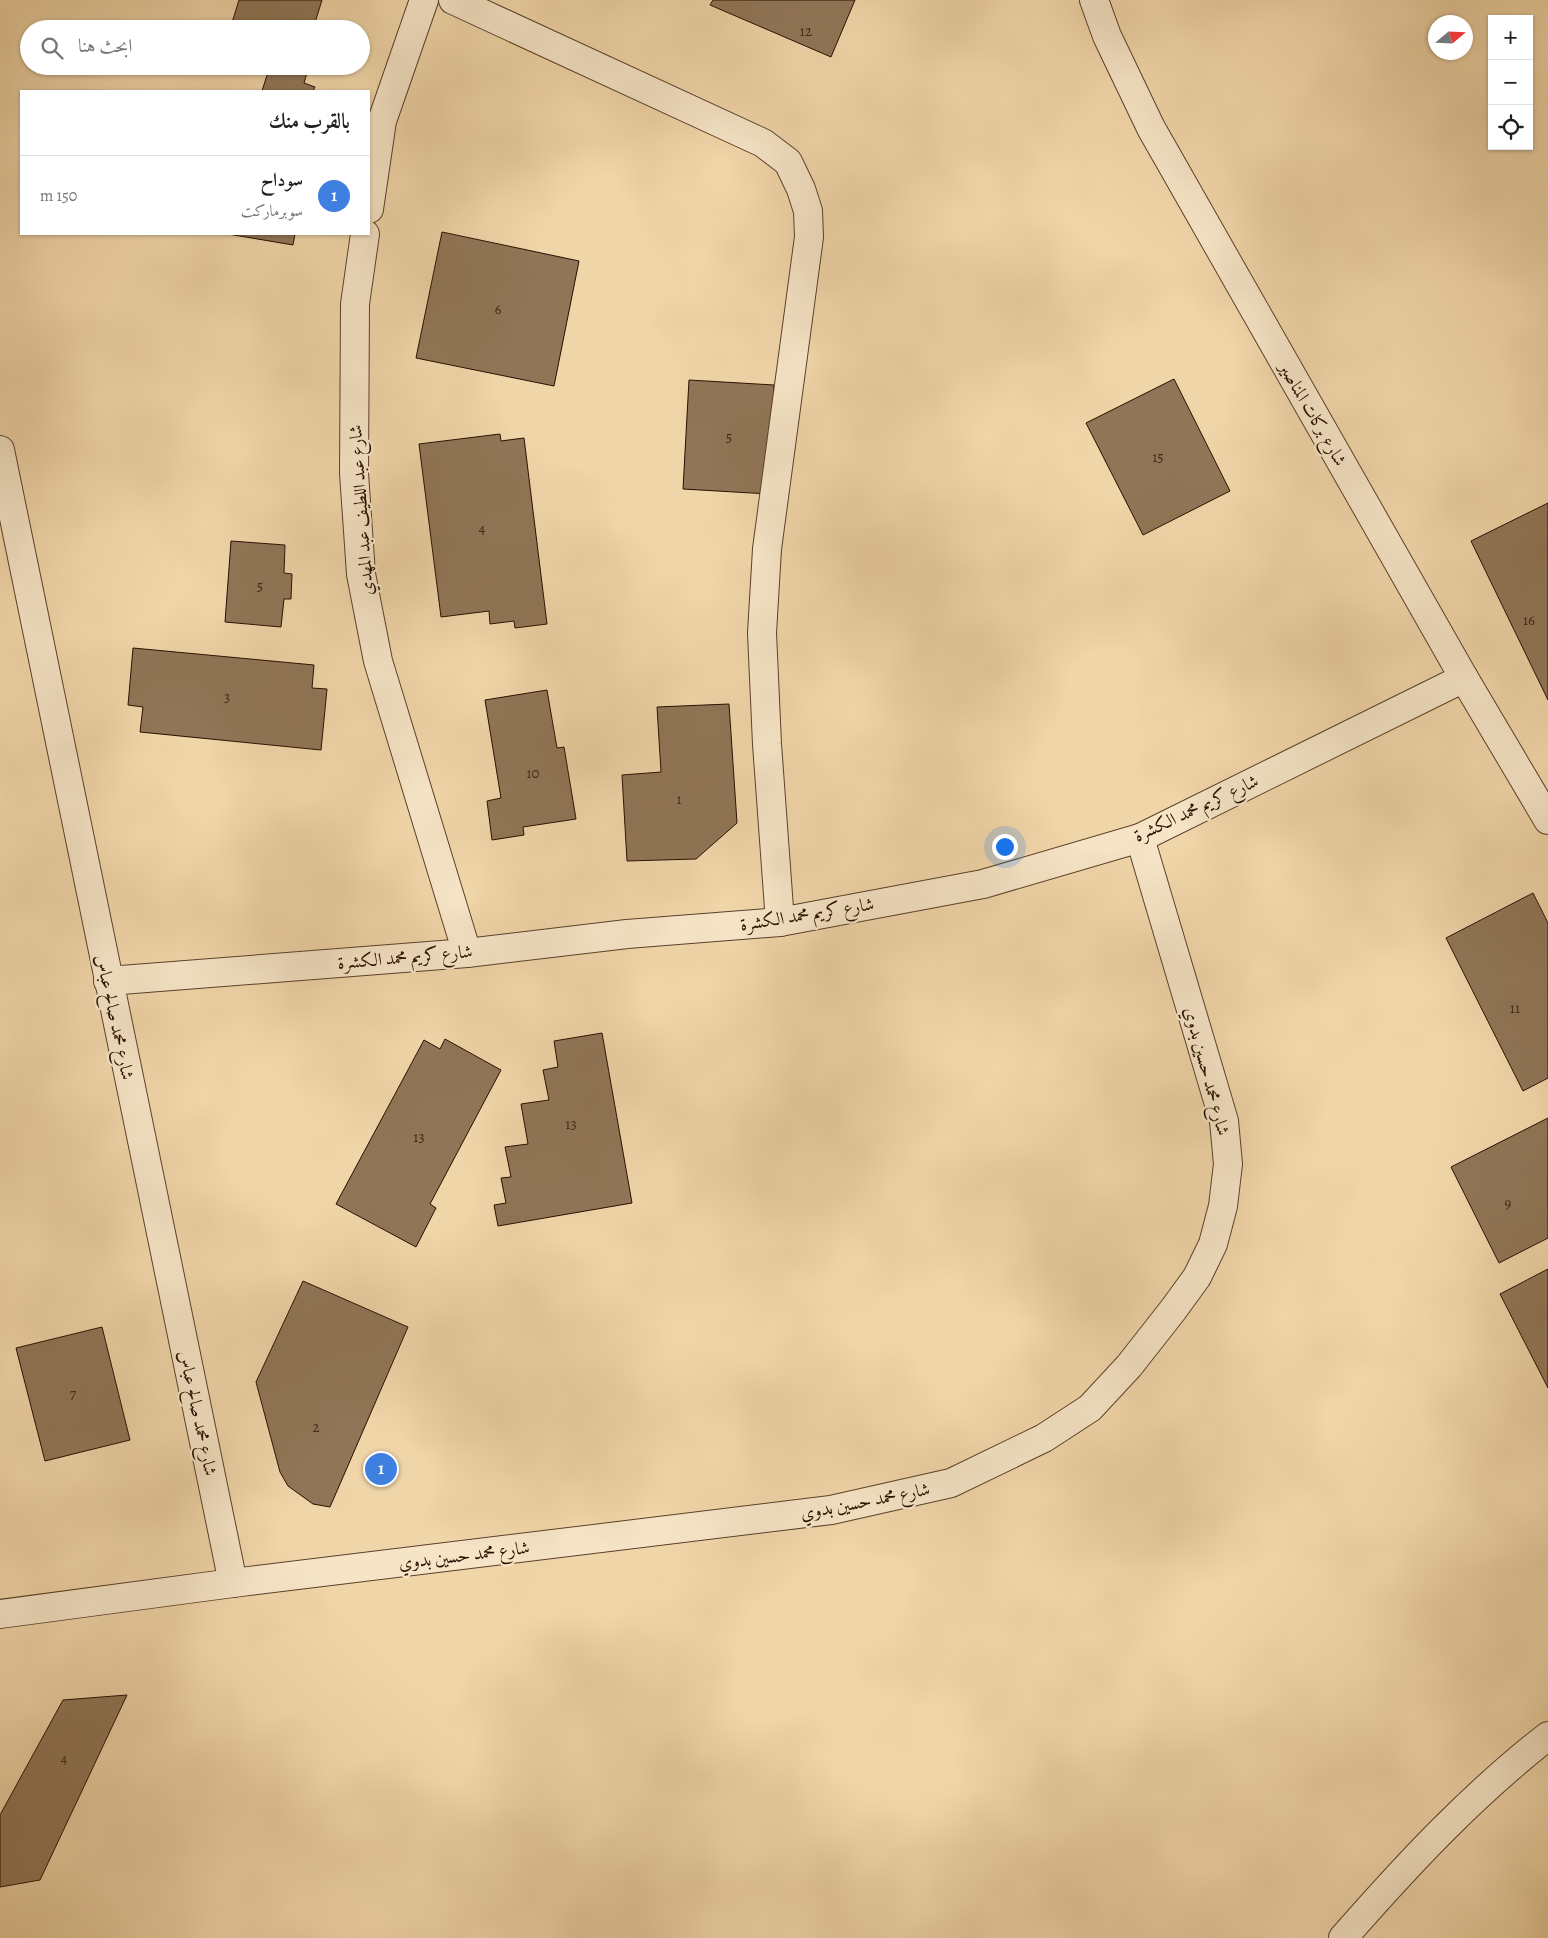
<!DOCTYPE html>
<html lang="ar">
<head>
<meta charset="utf-8">
<style>
  :root { --surface:#fff; --page:#f2f2f2; --text:#202124; --muted:#757577; --line:#e0e0e0; --accent:#ea580c }
  body { margin:0; font-family:Alegreya,Amiri,serif; background:var(--page); color:var(--text); direction:rtl }
  .controls { position:absolute; right:15px; top:15px; display:grid; overflow:hidden; border-radius:0px; box-shadow:0 1px 4px #0004 }
  .controls button { width:45px; height:45px; display:grid; place-items:center; padding:0; border:0; border-bottom:1px solid var(--line); background:var(--surface); color:var(--text); font:25px sans-serif }
  .compass { position:absolute; left:1428px; top:15px; width:45px; height:45px; border-radius:50%; background:var(--surface); box-shadow:0 1px 4px #0004; rotate:71deg }
  .you { position:absolute; left:1004px; top:846px; width:18px; height:18px; margin:-12px; border:4px solid #fff; border-radius:50%; background:#1a73e8; box-shadow:0 0 0 8px #1a73e833 }
  .badge { display:grid; place-items:center; width:32px; height:32px; border-radius:50%; background:var(--accent); color:#fff; font-size:16px; font-weight:700 }
  .pin { position:absolute; translate:-50% -50%; border:2px solid #fff; box-shadow:0 1px 5px #0006 }
  .list { margin:0; padding:0; list-style:none }
  h2 { display:flex; justify-content:space-between; align-items:center; height:65px; margin:0; padding:0 20px; font-size:21px }
  h2 small { font-size:16px; font-weight:400; color:var(--muted) }
  .list li { display:grid; grid-template-columns:32px 1fr auto; gap:15px; align-items:center; box-sizing:border-box; height:80px; padding:0 20px; border-top:1px solid var(--line) }
  .list b { display:block; font-size:19px; white-space:nowrap }
  .list p { margin:0; font-size:16px; white-space:nowrap; color:var(--muted) }
  .list em { font-size:16px; font-style:normal; color:var(--muted) }
  .icon { flex:none; width:28px; height:28px; fill:none; stroke:currentColor; stroke-width:2; stroke-linecap:round; stroke-linejoin:round }
  .map { position:relative; flex:none; width:1548px; height:1938px; overflow:hidden; direction:ltr }
  .search { position:absolute; background:var(--surface); box-shadow:0 1px 4px #0004; left:20px; top:20px; width:350px; height:55px; display:flex; align-items:center; gap:12px; box-sizing:border-box; padding:0 18px; border-radius:28px; color:var(--muted); font-size:19px }
  .panel { position:absolute; background:var(--surface); box-shadow:0 1px 4px #0004; left:20px; top:90px; width:350px; height:145px; border-radius:0px; direction:rtl }
  .map>svg:first-child { display:block }
  .building { fill:#907657; stroke:#280f00 }
  .lines { fill:none; stroke-linecap:round; stroke-linejoin:round }
  .minor-casing { stroke:#5a402a; stroke-width:30 }
  .tertiary-casing { stroke:#5a402a; stroke-width:30 }
  .minor { stroke:#f5e4c6; stroke-width:28 }
  .tertiary { stroke:#f5e4c6; stroke-width:28 }
  .labels { text-anchor:middle; stroke-width:4.5; stroke-linejoin:round; paint-order:stroke }
  .number-label { font-size:15px; fill:#422916 }
  .street-label { font-size:18px; fill:#280f00; stroke:#f5e4c6 }
</style>
</head>
<body>
<div class="map">
<svg width="1548" height="1938" viewBox="0 0 1548 1938">
  <rect width="100%" height="100%" fill="#f0d5a8"/>
  <filter id="stains"><feTurbulence type="fractalNoise" baseFrequency=".004" numOctaves="4"/><feColorMatrix values="0 0 0 0 .2 0 0 0 0 .09 0 0 0 0 .02 0 0 0 .5 -.17"/></filter>
  <radialGradient id="worn" r=".72"><stop offset=".6" stop-color="#630" stop-opacity="0"/><stop offset="1" stop-color="#630" stop-opacity=".3"/></radialGradient>
  <g class="building">
    <path d="M 239,0 L 322,0 L 313,29 L 230,29 Z"/>
    <path d="M 713,0 L 855,0 L 831,57 L 710,5 Z"/>
    <path d="M 252,66 L 309,66 L 304,83 L 315,87 L 313,91 L 262,91 L 268,72 Z"/>
    <path d="M 442,232 L 579,261 L 554,386 L 416,358 Z"/>
    <path d="M 228,234 L 295,234 L 293,245 Z"/>
    <path d="M 1174,379 L 1230,491 L 1143,535 L 1086,423 Z"/>
    <path d="M 689,380 L 774,385 L 769,494 L 683,489 Z"/>
    <path d="M 500,434 L 501,441 L 524,438 L 547,624 L 515,628 L 514,621 L 490,624 L 489,611 L 441,617 L 419,444 Z"/>
    <path d="M 1548,503 L 1548,700 L 1471,541 Z"/>
    <path d="M 231,541 L 285,545 L 284,573 L 292,574 L 291,599 L 284,599 L 281,627 L 225,622 Z"/>
    <path d="M 133,648 L 314,665 L 312,688 L 327,689 L 321,750 L 140,732 L 143,707 L 128,705 Z"/>
    <path d="M 547,690 L 557,748 L 564,747 L 576,819 L 523,827 L 524,835 L 492,840 L 487,801 L 501,798 L 485,700 Z"/>
    <path d="M 729,704 L 737,823 L 696,859 L 627,861 L 622,775 L 661,772 L 657,707 Z"/>
    <path d="M 1533,893 L 1548,923 L 1548,1078 L 1523,1091 L 1446,938 Z"/>
    <path d="M 602,1033 L 632,1203 L 498,1226 L 494,1205 L 506,1203 L 501,1178 L 511,1177 L 505,1147 L 528,1144 L 521,1104 L 549,1100 L 543,1070 L 558,1067 L 554,1041 Z"/>
    <path d="M 445,1039 L 501,1070 L 430,1204 L 436,1208 L 416,1247 L 336,1204 L 424,1040 L 440,1049 Z"/>
    <path d="M 1548,1118 L 1548,1238 L 1499,1263 L 1451,1167 Z"/>
    <path d="M 1548,1269 L 1548,1388 L 1500,1294 Z"/>
    <path d="M 303,1281 L 408,1327 L 330,1507 L 313,1504 L 288,1486 L 280,1472 L 256,1382 Z"/>
    <path d="M 102,1327 L 130,1440 L 45,1461 L 16,1348 Z"/>
    <path d="M 127,1695 L 40,1880 L 0,1887 L 0,1815 L 63,1700 Z"/>
  </g>
  <g class="lines">
    <defs>
      <g id="minor">
        <path d="M 453,0 L 763,143 L 788,162 L 801,189 L 808,211 L 809,237 L 767,549 L 762,633 L 767,744 L 780,922"/>
        <path d="M 369,209 L 382,121 L 424,0"/>
        <path d="M 365,234 L 355,304 L 354,473 L 361,574 L 378,661 L 467,953"/>
        <path d="M 0,450 L 233,1583"/>
        <path d="M 108,981 L 467,953 L 627,934 L 780,922 L 983,884 L 1140,838 L 1464,678"/>
        <path d="M 0,1614 L 233,1583 L 831,1510 L 951,1483 L 1044,1438 L 1090,1408 L 1129,1366 L 1173,1310 L 1197,1277 L 1213,1244 L 1223,1206 L 1228,1164 L 1224,1121 L 1140,838"/>
        <path d="M 1343,1938 C 1406,1866 1472,1795 1548,1736"/>
      </g>
      <path id="tertiary" d="M 1094,0 L 1107,36 L 1151,128 L 1464,678 L 1548,820"/>
    </defs>
    <use href="#minor" class="minor-casing"/>
    <use href="#tertiary" class="tertiary-casing"/>
    <use href="#minor" class="minor"/>
    <use href="#tertiary" class="tertiary"/>
  </g>
  <g class="labels">
    <g class="number-label">
      <text x="806" y="36">12</text>
      <text x="498" y="314">6</text>
      <text x="729" y="442">5</text>
      <text x="1158" y="462">15</text>
      <text x="482" y="533">4</text>
      <text x="260" y="591">5</text>
      <text x="1529" y="625">16</text>
      <text x="227" y="702">3</text>
      <text x="533" y="778">10</text>
      <text x="679" y="804">1</text>
      <text x="1515" y="1013">11</text>
      <text x="571" y="1129">13</text>
      <text x="419" y="1142">13</text>
      <text x="1508" y="1208">9</text>
      <text x="73" y="1399">7</text>
      <text x="316" y="1432">2</text>
      <text x="64" y="1763">4</text>
    </g>
    <g class="street-label">
      <text transform="translate(1313 414) rotate(60)" y="6">شارع بركات المناصير</text>
      <text transform="translate(361 510) rotate(-94)" y="6">شارع عبد اللطيف عبد المهدي</text>
      <text transform="translate(1196 808) rotate(-25)" y="6">شارع كريم محمد الكشرة</text>
      <text transform="translate(807 914) rotate(-9)" y="6">شارع كريم محمد الكشرة</text>
      <text transform="translate(405 957) rotate(-5)" y="6">شارع كريم محمد الكشرة</text>
      <text transform="translate(115 1017) rotate(78)" y="6">شارع محمد صالح عباس</text>
      <text transform="translate(1207 1071) rotate(75)" y="6">شارع محمد حسين بدوي</text>
      <text transform="translate(198 1413) rotate(78)" y="6">شارع محمد صالح عباس</text>
      <text transform="translate(865 1501) rotate(-11)" y="6">شارع محمد حسين بدوي</text>
      <text transform="translate(464 1555) rotate(-7)" y="6">شارع محمد حسين بدوي</text>
    </g>
  </g>
  <rect width="100%" height="100%" filter="url(#stains)"/>
  <rect width="100%" height="100%" fill="url(#worn)"/>
</svg>
<div class="controls">
<button>+</button>
<button>−</button>
<button><svg class="icon" aria-label="locate" viewBox="0 0 24 24"><circle cx="12" cy="12" r="6"/><path d="M12 2v4M12 18v4M2 12h4M18 12h4"/></svg></button>
</div>
<svg class="compass" viewBox="-18 -18 36 36"><path d="M0-13l5 13h-10z" fill="#e53935"/><path d="M0 13l5-13h-10z" fill="#757577"/></svg>
<div class="you"></div>
<div class="pin badge" style="left:381px;top:1469px;background:#3f7fe0">1</div>
<div class="search"><svg class="icon" aria-label="search" viewBox="0 0 24 24"><circle cx="10" cy="10" r="6"/><path d="M15 15l6 6"/></svg>ابحث هنا</div>
<section class="panel">
<h2>بالقرب منك<small></small></h2>
<ul class="list">
<li><span class="badge" style="background:#3f7fe0">1</span><div><b>سوداح</b><p>سوبرماركت</p></div><em>150 m</em></li>
</ul>
</section>
</div>
</body>
</html>
